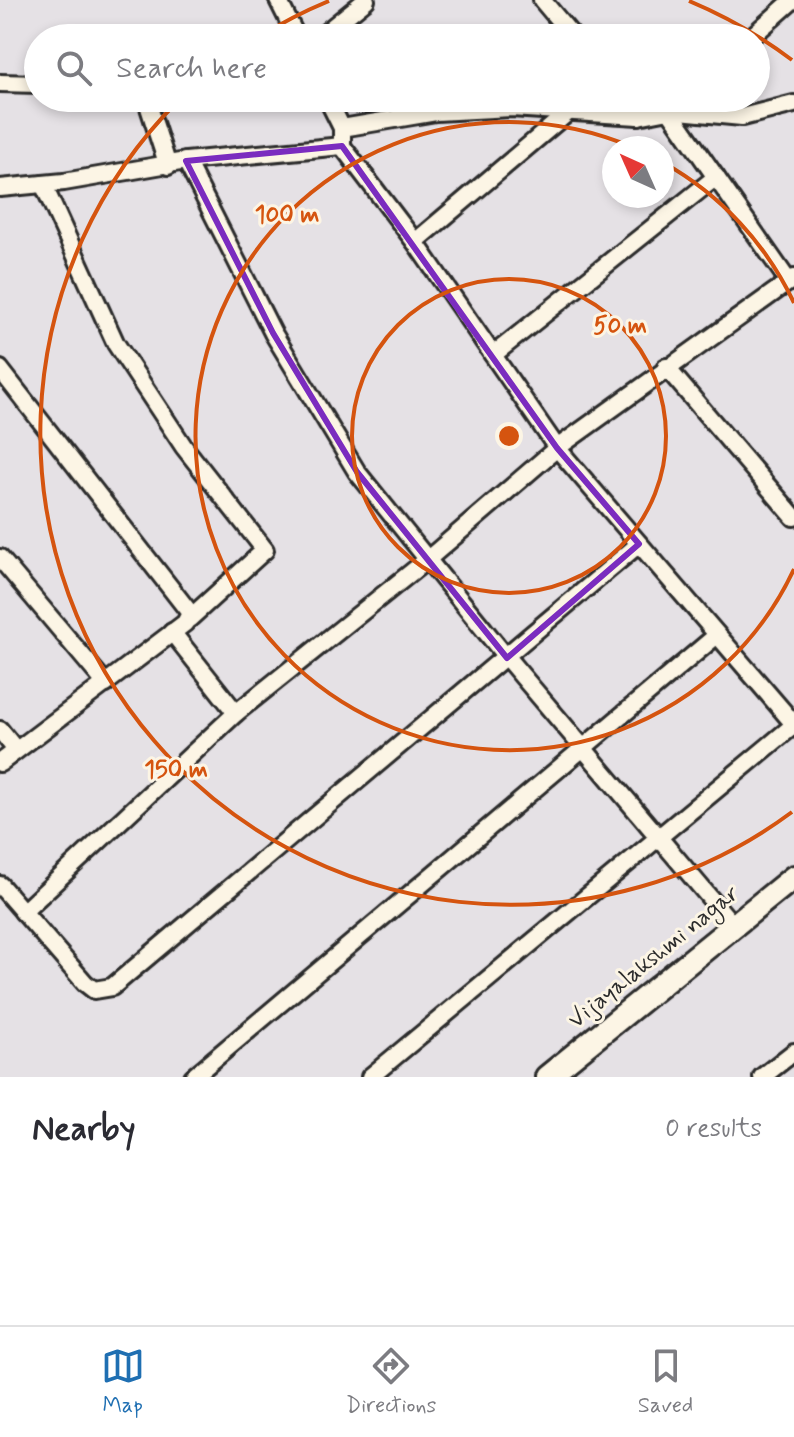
<!DOCTYPE html>
<html lang="en">
<head>
<meta charset="utf-8">
<style>
  :root { --surface:#fff; --page:#f7f7f7; --text:#2b2b33; --muted:#7c7c81; --line:#e1e1e2; --accent:#1f6fb2 }
  body { margin:0; font-family:Mynerve,sans-serif; background:var(--page); color:var(--text) }
  .compass { position:absolute; left:602px; top:136px; width:72px; height:72px; border-radius:50%; background:var(--surface); box-shadow:0 4px 12px #0003; rotate:315deg }
  .list { margin:0; padding:0; list-style:none }
  h2 { display:flex; justify-content:space-between; align-items:center; height:104px; margin:0; padding:0 32px; font-size:34px }
  h2 small { font-size:26px; font-weight:400; color:var(--muted) }
  .icon { flex:none; width:44px; height:44px; fill:none; stroke:currentColor; stroke-width:2; stroke-linecap:round; stroke-linejoin:round }
  .map { position:relative; flex:none; width:794px; height:1077px; overflow:hidden }
  .search { position:absolute; background:var(--surface); box-shadow:0 4px 12px #0003; left:24px; right:24px; top:24px; height:88px; display:flex; align-items:center; gap:20px; box-sizing:border-box; padding:0 28px; border-radius:44px; color:var(--muted); font-size:30px }
  .sheet { height:248px; background:var(--surface) }
  nav { display:flex; justify-content:space-around; align-items:center; box-sizing:border-box; height:112px; border-top:2px solid var(--line); background:var(--surface); font-size:22px; color:var(--muted) }
  nav a { display:grid; justify-items:center; gap:4px }
  nav .on { color:var(--accent) }
  .map>svg:first-child { display:block }
  .lines { fill:none; stroke-linecap:round; stroke-linejoin:round }
  .street-casing { stroke:#2b2b2b; stroke-width:22 }
  .secondary-casing { stroke:#2b2b2b; stroke-width:28 }
  .street { stroke:#fcf5e5; stroke-width:16 }
  .secondary { stroke:#fcf5e5; stroke-width:22 }
  .marked { fill:none; stroke:#7b2cbf; stroke-width:6; stroke-linejoin:round }
  .ring { fill:none; stroke:#d5540f; stroke-width:4 }
  .labels { text-anchor:middle; stroke-width:6; stroke-linejoin:round; paint-order:stroke }
  .street-label { font-size:24px; fill:#2b2b2b; stroke:#fcf5e5 }
  .centre { fill:#d5540f; stroke:#fcf5e5; stroke-width:4 }
  .ring-label { font-size:24px; text-anchor:middle; font-weight:bold; fill:#d5540f; stroke:#fcf5e5; stroke-width:6; stroke-linejoin:round; paint-order:stroke }
</style>
</head>
<body>
<div class="map">
<svg width="794" height="1077" viewBox="0 0 794 1077">
  <rect width="100%" height="100%" fill="#e5e1e5"/>
  <filter id="ink" filterUnits="userSpaceOnUse"><feTurbulence type="fractalNoise" baseFrequency=".0125" numOctaves="2"/><feDisplacementMap in="SourceGraphic" scale="16" xChannelSelector="R" yChannelSelector="G"/><feConvolveMatrix kernelMatrix="1 2 1 2 8 2 1 2 1" color-interpolation-filters="sRGB"/></filter>
  <g filter="url(#ink)">
    <g class="lines">
      <defs>
        <g id="street">
          <path d="M 278,0 L 297,38"/>
          <path d="M 542,0 L 574,38"/>
          <path d="M 319,38 L 366,0"/>
          <path d="M 750,38 L 793,0"/>
          <path d="M 0,83 L 38,84"/>
          <path d="M 146,98 L 168,166"/>
          <path d="M 327,98 L 342,128"/>
          <path d="M 623,98 L 638,116"/>
          <path d="M 669,110 L 789,282"/>
          <path d="M 669,110 L 742,117 L 794,104"/>
          <path d="M 342,146 L 415,242 L 557,448 L 794,724"/>
          <path d="M 186,161 L 273,333 L 357,472 L 507,658 L 732,924"/>
          <path d="M 43,184 L 116,344 L 184,447 L 265,550 L 189,619"/>
          <path d="M 0,188 L 64,182 L 186,161 L 342,146 L 342,128 L 436,112 L 511,108 L 638,116 L 669,110 L 683,98"/>
          <path d="M 415,242 L 572,109"/>
          <path d="M 493,355 L 716,177"/>
          <path d="M 666,367 L 794,517"/>
          <path d="M 0,369 L 190,613 L 185,623 L 0,763"/>
          <path d="M 0,558 L 106,684"/>
          <path d="M 172,632 L 236,713"/>
          <path d="M 0,730 L 16,750"/>
          <path d="M 0,885 L 85,983 L 94,990 L 112,987 L 639,544"/>
          <path d="M 23,912 L 236,713 L 428,559 L 557,448 L 794,278"/>
          <path d="M 193,1077 L 717,635"/>
          <path d="M 370,1077 L 794,725"/>
          <path d="M 762,1077 L 794,1052"/>
        </g>
        <path id="secondary" d="M 547,1077 L 794,877"/>
      </defs>
      <use href="#street" class="street-casing"/>
      <use href="#secondary" class="secondary-casing"/>
      <use href="#street" class="street"/>
      <use href="#secondary" class="secondary"/>
    </g>
  </g>
  <path class="marked" d="M 342,146 L 557,448 L 639,544 L 507,658 L 357,472 L 273,333 L 186,161 Z"/>
  <g class="ring">
    <circle cx="509" cy="436" r="157"/>
    <path d="M794 569A314 314 0 1 1 632 147M664 163A314 314 0 0 1 794 303"/>
    <path d="M792 812A471 471 0 0 1 179 100M259 37A471 471 0 0 1 329 1M689 1A471 471 0 0 1 792 60"/>
  </g>
  <g class="labels">
    <g class="street-label">
      <text transform="translate(653 956) rotate(-39)" y="8">Vijayalakshmi nagar</text>
    </g>
  </g>
  <circle cx="509" cy="436" r="12" class="centre"/>
  <g class="ring-label">
    <text x="287" y="222">100 m</text>
    <text x="620" y="333">50 m</text>
    <text x="176" y="777">150 m</text>
  </g>
</svg>
<svg class="compass" viewBox="-18 -18 36 36"><path d="M0-13l5 13h-10z" fill="#e53935"/><path d="M0 13l5-13h-10z" fill="#7c7c81"/></svg>
<div class="search"><svg class="icon" aria-label="search" viewBox="0 0 24 24"><circle cx="10" cy="10" r="6"/><path d="M15 15l6 6"/></svg>Search here</div>
</div>
<section class="sheet">
<h2>Nearby<small>0 results</small></h2>
<ul class="list">
</ul>
</section>
<nav>
<a class="on"><svg class="icon" aria-label="map" viewBox="0 0 24 24"><path d="M3 6l6-2 6 2 6-2v14l-6 2-6-2-6 2zM9 4v14M15 6v14"/></svg>Map</a>
<a><svg class="icon" aria-label="directions" viewBox="0 0 24 24"><path d="M12 3l9 9-9 9-9-9zM9 14v-3h6M13 9l2 2-2 2"/></svg>Directions</a>
<a><svg class="icon" aria-label="saved" viewBox="0 0 24 24"><path d="M7 4h10v16l-5-4-5 4z"/></svg>Saved</a>
</nav>
</body>
</html>
